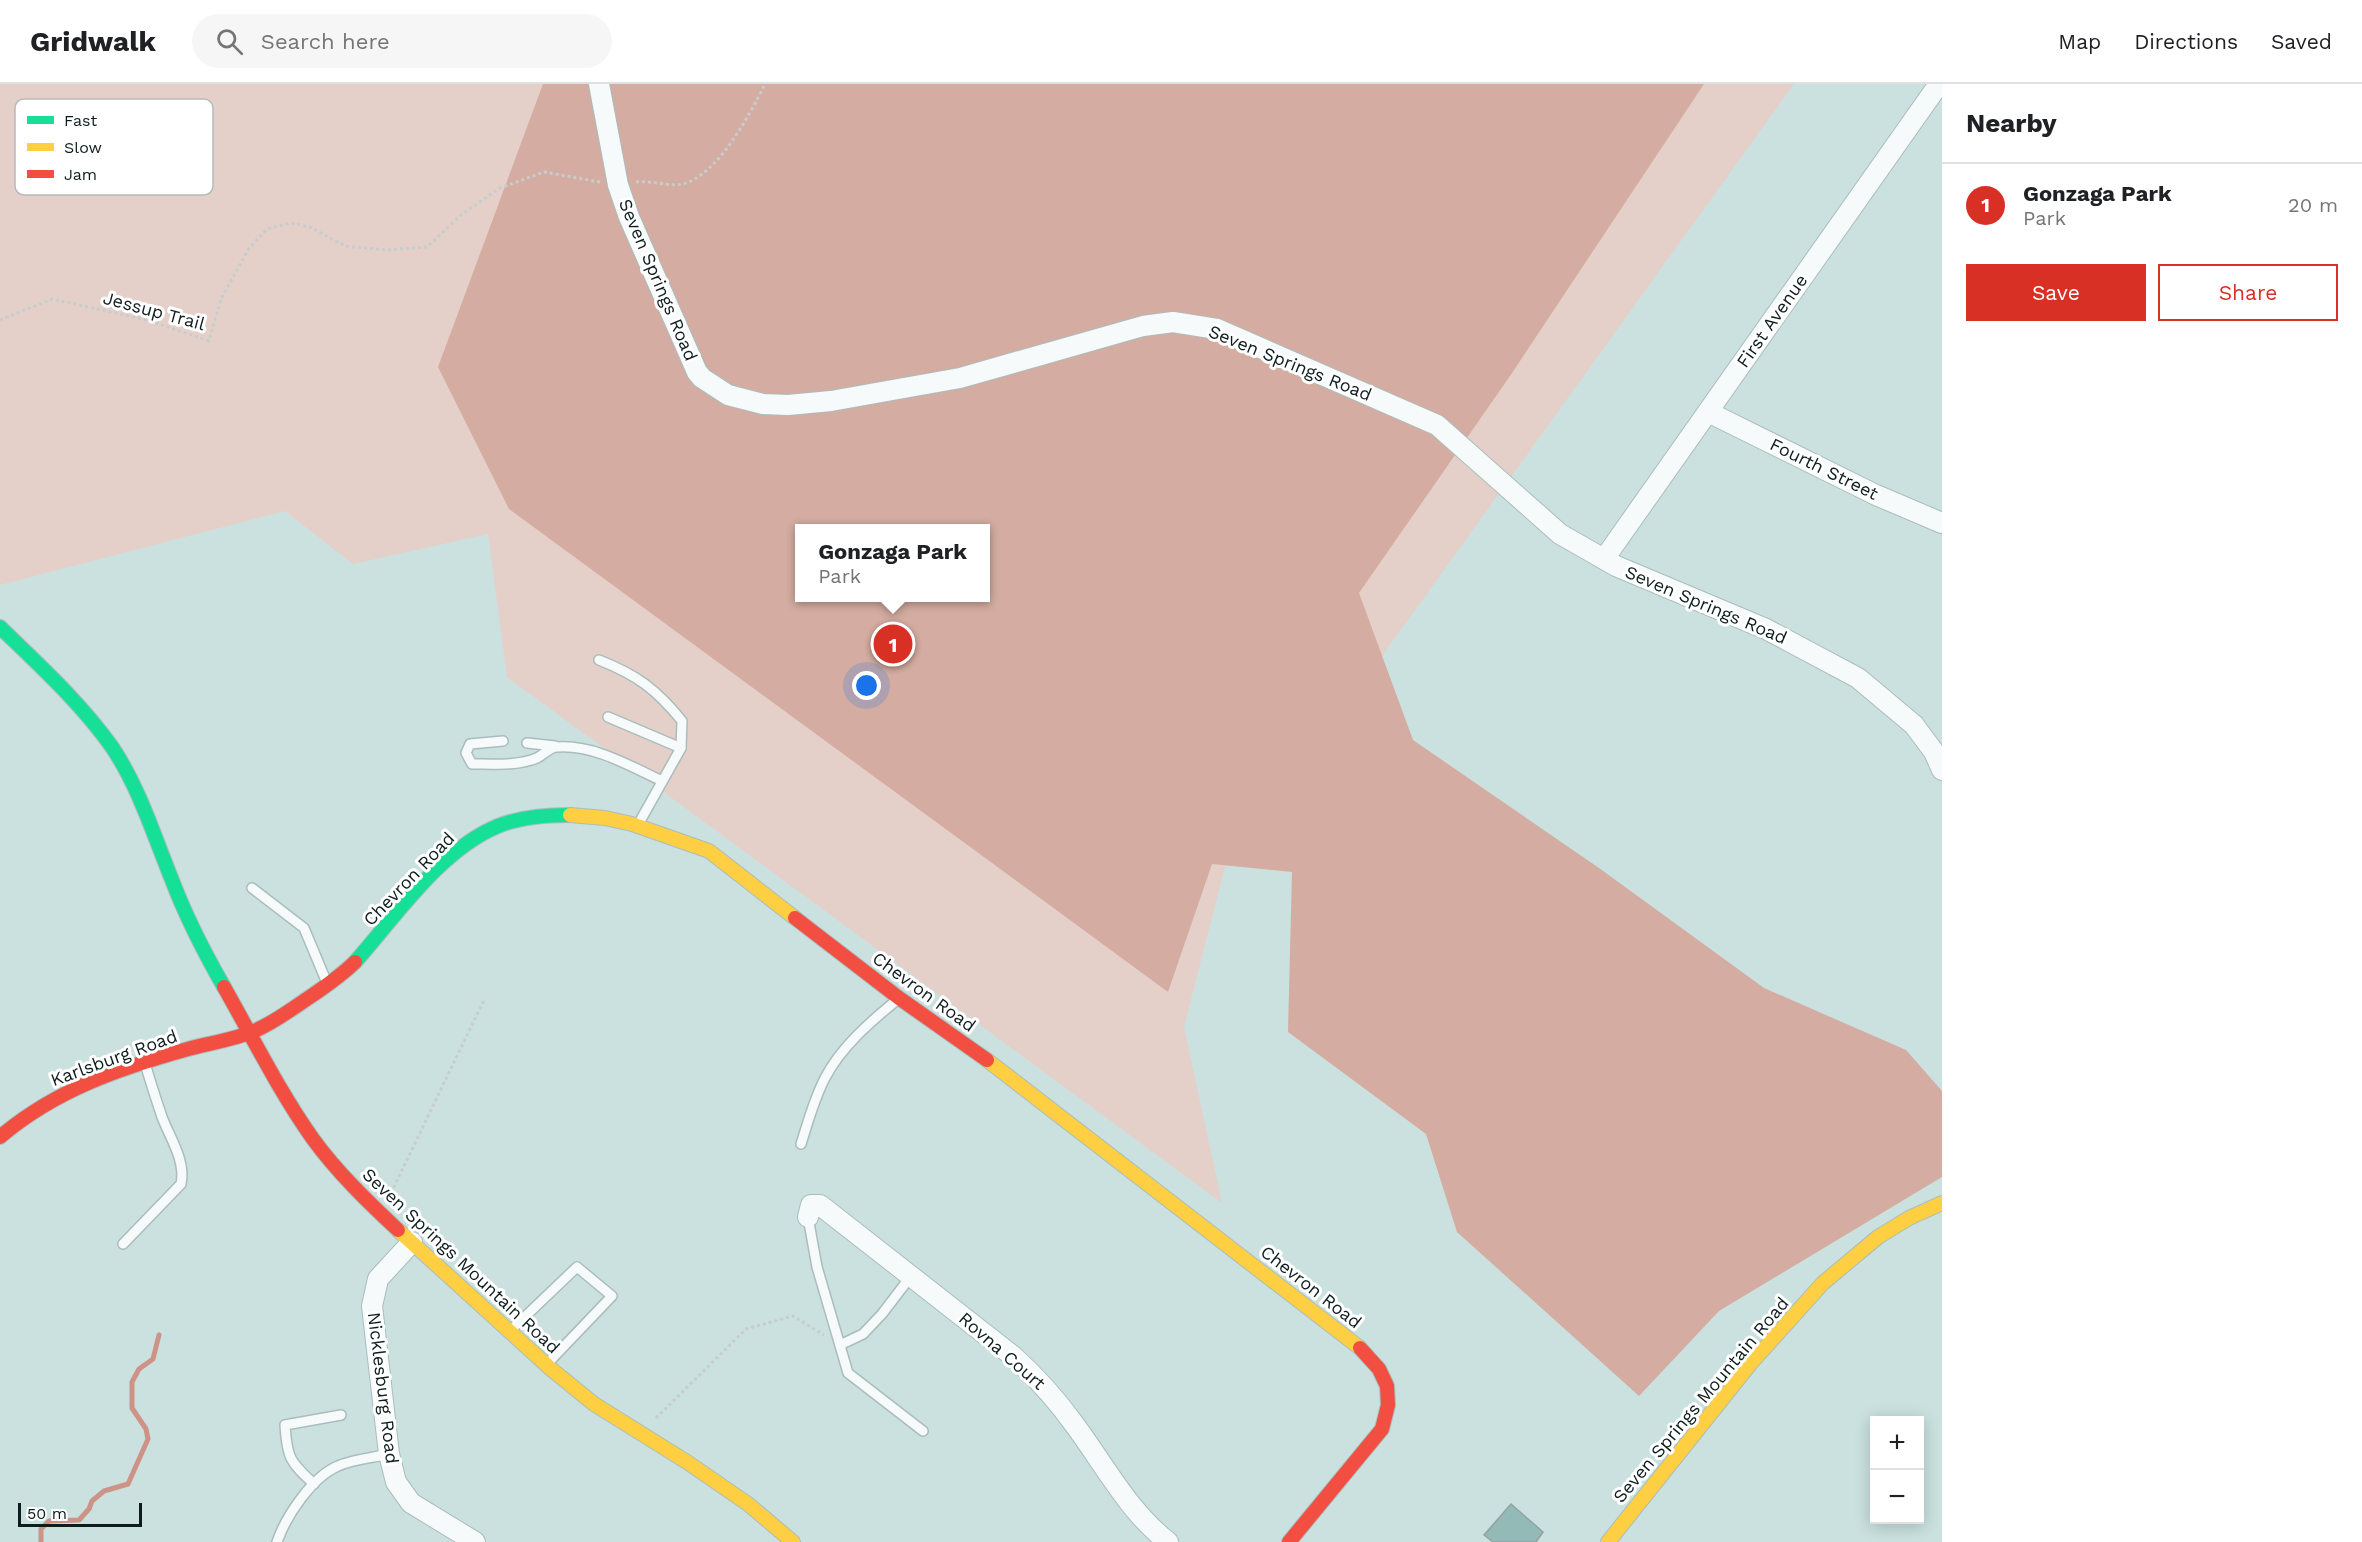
<!DOCTYPE html>
<html lang="en">
<head>
<meta charset="utf-8">
<style>
  :root { --surface:#fff; --page:#f6f6f6; --text:#202124; --muted:#757577; --line:#e0e0e0; --accent:#d93025 }
  body { margin:0; font-family:"Work Sans",sans-serif; background:var(--page); color:var(--text) }
  .controls { position:absolute; right:18px; bottom:18px; display:grid; overflow:hidden; border-radius:0px; box-shadow:0 3px 15px #0003 }
  .controls button { width:54px; height:54px; display:grid; place-items:center; padding:0; border:0; border-bottom:2px solid var(--line); background:var(--surface); color:var(--text); font:30px sans-serif }
  .scale { position:absolute; left:18px; bottom:15px; width:124px; box-sizing:border-box; padding-left:6px; border:3px solid #0d1d1c; border-top:0; font-size:16px; line-height:21px; white-space:nowrap; color:#0d1d1c; -webkit-text-stroke:4px #fff; paint-order:stroke }
  .you { position:absolute; left:867px; top:602px; width:21px; height:21px; margin:-15px; border:4px solid #fff; border-radius:50%; background:#1a73e8; box-shadow:0 0 0 9px #1a73e833 }
  .badge { display:grid; place-items:center; width:39px; height:39px; border-radius:50%; background:var(--accent); color:#fff; font-size:20px; font-weight:700 }
  .pin { position:absolute; translate:-50% -50%; border:3px solid #fff; box-shadow:0 2px 6px #0006 }
  .popup { position:absolute; left:795px; top:440px; width:195px; height:78px; box-sizing:border-box; display:grid; place-content:center; border-radius:0px; background:var(--surface); filter:drop-shadow(0 2px 4px #0005); font-size:20px; white-space:nowrap; color:var(--muted) }
  .popup b { font-size:22px; color:var(--text) }
  .popup::after { content:''; position:absolute; left:50%; top:100%; margin-left:-12px; border:12px solid transparent; border-top-color:var(--surface) }
  .list { margin:0; padding:0; list-style:none }
  h2 { display:flex; justify-content:space-between; align-items:center; height:78px; margin:0; padding:0 24px; font-size:26px }
  h2 small { font-size:20px; font-weight:400; color:var(--muted) }
  .list li { display:grid; grid-template-columns:39px 1fr auto; gap:18px; align-items:center; box-sizing:border-box; height:84px; padding:0 24px; border-top:2px solid var(--line) }
  .list b { display:block; font-size:22px; white-space:nowrap }
  .list p { margin:0; font-size:20px; white-space:nowrap; color:var(--muted) }
  .list em { font-size:20px; font-style:normal; color:var(--muted) }
  .actions { display:flex; gap:12px; padding:18px 24px }
  .actions a { flex:1; padding:14px 0; border:2px solid var(--accent); border-radius:0px; text-align:center; font-size:21px; color:var(--accent) }
  .actions .main { background:var(--accent); color:#fff }
  .icon { flex:none; width:33px; height:33px; fill:none; stroke:currentColor; stroke-width:2; stroke-linecap:round; stroke-linejoin:round }
  .map { position:relative; flex:none; width:1942px; height:1458px; overflow:hidden }
  header { display:flex; align-items:center; gap:36px; box-sizing:border-box; height:84px; padding:0 30px; background:var(--surface); border-bottom:2px solid var(--line) }
  header strong { font-size:28px }
  nav { display:flex; gap:33px; margin-inline-start:auto; font-size:21px }
  .search { width:420px; height:54px; background:var(--page); display:flex; align-items:center; gap:15px; box-sizing:border-box; padding:0 21px; border-radius:33px; color:var(--muted); font-size:22px }
  main { display:flex }
  aside { flex:1; background:var(--surface) }
  .map>svg:first-child { display:block }
  .green { fill:#e5d0c9; fill-rule:evenodd }
  .forest { fill:#d4aca1; fill-rule:evenodd }
  .lines { fill:none; stroke-linecap:round; stroke-linejoin:round }
  .stream { stroke:#cc9386; stroke-width:5 }
  .building { fill:#94bab8; stroke:#91a3a2; stroke-width:1.5 }
  .lane-casing { stroke:#aabdbc; stroke-width:12 }
  .street-casing { stroke:#aabdbc; stroke-width:22 }
  .fast-casing { stroke:#aabdbc; stroke-width:16 }
  .slow-casing { stroke:#aabdbc; stroke-width:16 }
  .jam-casing { stroke:#aabdbc; stroke-width:16 }
  .path { stroke:#c7cdcd; stroke-width:3; stroke-dasharray:3 3; stroke-linecap:butt }
  .lane { stroke:#f7fafa; stroke-width:9 }
  .street { stroke:#f7fafa; stroke-width:20 }
  .fast { stroke:#16e098; stroke-width:14 }
  .slow { stroke:#ffcf43; stroke-width:14 }
  .jam { stroke:#f24e42; stroke-width:14 }
  .labels { text-anchor:middle; stroke-width:6; stroke-linejoin:round; paint-order:stroke }
  .street-label { font-size:18px; fill:#0d1d1c; stroke:#fff }
  .key { fill:#fff; stroke:#b6bbbb; stroke-width:1.5 }
  .key-label { font-size:16px; fill:#0d1d1c }
</style>
</head>
<body>
<header>
<strong>Gridwalk</strong>
<div class="search"><svg class="icon" aria-label="search" viewBox="0 0 24 24"><circle cx="10" cy="10" r="6"/><path d="M15 15l6 6"/></svg>Search here</div>
<nav><a>Map</a><a>Directions</a><a>Saved</a></nav>
</header>
<main>
<div class="map">
<svg width="1942" height="1458" viewBox="0 0 1942 1458">
  <rect width="100%" height="100%" fill="#cae1e0"/>
  <path class="green" d="M 0,0 L 1794,0 L 1372,586 L 1289,534 L 1184,943 L 1222,1119 L 507,593 L 488,450 L 353,480 L 285,427 L 0,501 ZM 800,444 L 986,444 L 986,514 L 800,514 Z"/>
  <path class="forest" d="M 543,0 L 1704,0 L 1510,292 L 1359,509 L 1413,656 L 1599,784 L 1764,904 L 1906,966 L 1942,1007 L 1942,1093 L 1719,1227 L 1639,1312 L 1457,1148 L 1426,1050 L 1288,948 L 1292,788 L 1212,780 L 1168,908 L 509,425 L 438,283 ZM 800,444 L 986,444 L 986,514 L 800,514 Z"/>
  <g class="lines">
    <path class="stream" d="M 41,1458 L 41,1445 L 49,1437 L 79,1436 L 89,1425 L 92,1417 L 104,1407 L 128,1400 L 148,1355 L 146,1345 L 132,1324 L 132,1298 L 139,1285 L 153,1275 L 159,1251"/>
  </g>
  <path class="building" d="M 1511,1420 L 1543,1448 L 1536,1458 L 1493,1458 L 1484,1451 Z"/>
  <g class="lines">
    <defs>
      <g id="lane">
        <path d="M 599,576 C 637,591 656,605 682,637 L 681,664 L 639,739"/>
        <path d="M 608,633 L 681,664"/>
        <path d="M 503,657 L 470,660 L 466,669 L 472,680 C 492,680 518,682 537,674 C 543,671 550,663 557,663 C 593,660 630,682 662,697"/>
        <path d="M 527,659 L 555,662"/>
        <path d="M 252,804 L 304,844 L 327,899"/>
        <path d="M 801,1060 C 808,1038 814,1015 825,994 C 841,963 870,938 897,916"/>
        <path d="M 808,1133 L 817,1183 L 848,1289 L 923,1347"/>
        <path d="M 123,1160 L 181,1100 C 186,1077 170,1054 162,1033 C 156,1015 150,997 145,979"/>
        <path d="M 511,1246 L 577,1183 L 612,1212 L 548,1279"/>
        <path d="M 840,1261 L 863,1250 L 882,1230 L 911,1192"/>
        <path d="M 314,1400 C 290,1378 287,1374 285,1341 L 341,1331"/>
        <path d="M 277,1458 C 286,1432 312,1393 338,1382 C 353,1375 372,1374 389,1370"/>
      </g>
      <g id="street">
        <path d="M 599,0 L 618,101 L 629,133 L 697,288 L 702,294 L 728,311 L 763,320 L 788,321 L 831,317 L 960,294 L 1143,242 L 1173,238 L 1217,245 L 1437,341 L 1560,450 L 1616,482 L 1766,545 L 1858,594 L 1914,641 L 1934,668 L 1942,686"/>
        <path d="M 1708,328 L 1876,411 L 1942,439"/>
        <path d="M 1604,475 L 1939,0"/>
        <path d="M 808,1133 L 811,1121 L 820,1121 L 1013,1272 C 1036,1293 1056,1315 1074,1340 C 1104,1380 1128,1427 1168,1458"/>
        <path d="M 412,1158 L 378,1195 L 372,1222 L 389,1370 L 396,1398 L 411,1419 L 475,1458"/>
      </g>
      <g id="fast">
        <path d="M 0,543 C 39,581 80,618 112,663 C 139,703 154,752 172,796 C 186,833 204,868 224,903"/>
        <path d="M 355,878 C 396,832 440,766 498,742 C 520,733 545,731 570,731"/>
      </g>
      <g id="slow">
        <path d="M 570,731 L 605,734 L 632,740 L 709,767 L 795,834"/>
        <path d="M 987,976 L 1360,1264"/>
        <path d="M 398,1146 L 551,1285 L 594,1320 L 687,1378 L 748,1420 L 793,1458"/>
        <path d="M 1608,1458 L 1751,1279 L 1823,1199 L 1878,1153 L 1909,1134 L 1942,1119"/>
      </g>
      <g id="jam">
        <path d="M 795,834 L 899,914 L 987,976"/>
        <path d="M 224,903 C 253,954 279,1007 313,1055 C 337,1088 368,1118 398,1146"/>
        <path d="M 0,1053 C 55,1006 120,984 188,965 C 210,959 233,956 254,947 C 271,940 286,929 301,919 C 320,906 339,894 355,878"/>
        <path d="M 1289,1458 L 1382,1345 L 1388,1321 L 1387,1302 L 1379,1285 L 1360,1264"/>
      </g>
    </defs>
    <use href="#lane" class="lane-casing"/>
    <use href="#street" class="street-casing"/>
    <use href="#fast" class="fast-casing"/>
    <use href="#slow" class="slow-casing"/>
    <use href="#jam" class="jam-casing"/>
    <g class="path">
      <path d="M 636,98 C 652,96 669,103 683,100 C 718,91 750,30 765,0"/>
      <path d="M 0,236 L 52,215 L 147,236 L 209,257 L 221,215 L 249,164 L 267,145 L 291,139 L 310,143 L 345,162 L 388,166 L 427,163 L 462,130 L 500,104 L 544,88 L 600,98"/>
      <path d="M 391,1109 L 484,916"/>
      <path d="M 656,1334 L 746,1245 L 793,1232 L 824,1251"/>
    </g>
    <use href="#lane" class="lane"/>
    <use href="#street" class="street"/>
    <use href="#fast" class="fast"/>
    <use href="#slow" class="slow"/>
    <use href="#jam" class="jam"/>
  </g>
  <g class="labels">
    <g class="street-label">
      <text transform="translate(658 196) rotate(67)" y="6">Seven Springs Road</text>
      <text transform="translate(154 227) rotate(15)" y="6">Jessup Trail</text>
      <text transform="translate(1772 237) rotate(-55)" y="6">First Avenue</text>
      <text transform="translate(1290 279) rotate(22)" y="6">Seven Springs Road</text>
      <text transform="translate(1824 385) rotate(26)" y="6">Fourth Street</text>
      <text transform="translate(1706 521) rotate(23)" y="6">Seven Springs Road</text>
      <text transform="translate(409 795) rotate(-46)" y="6">Chevron Road</text>
      <text transform="translate(924 908) rotate(36)" y="6">Chevron Road</text>
      <text transform="translate(114 974) rotate(-20)" y="6">Karlsburg Road</text>
      <text transform="translate(461 1177) rotate(43)" y="6">Seven Springs Mountain Road</text>
      <text transform="translate(1311 1203) rotate(38)" y="6">Chevron Road</text>
      <text transform="translate(1002 1267) rotate(41)" y="6">Rovna Court</text>
      <text transform="translate(383 1304) rotate(83)" y="6">Nicklesburg Road</text>
      <text transform="translate(1701 1316) rotate(-50)" y="6">Seven Springs Mountain Road</text>
    </g>
  </g>
  <rect x="15" y="15" width="198" height="96" rx="9" class="key"/>
  <rect x="27" y="32" width="27" height="8" fill="#16e098"/>
  <rect x="27" y="59" width="27" height="8" fill="#ffcf43"/>
  <rect x="27" y="86" width="27" height="8" fill="#f24e42"/>
  <g class="key-label">
    <text x="64" y="42">Fast</text>
    <text x="64" y="69">Slow</text>
    <text x="64" y="96">Jam</text>
  </g>
</svg>
<div class="controls">
<button>+</button>
<button>−</button>
</div>
<div class="scale">50 m</div>
<div class="you"></div>
<div class="pin badge" style="left:893px;top:560px">1</div>
<div class="popup"><b>Gonzaga Park</b>Park</div>
</div>
<aside>
<h2>Nearby<small></small></h2>
<ul class="list">
<li><span class="badge">1</span><div><b>Gonzaga Park</b><p>Park</p></div><em>20 m</em></li>
</ul>
<div class="actions"><a class="main">Save</a><a>Share</a></div>
</aside>
</main>
</body>
</html>
